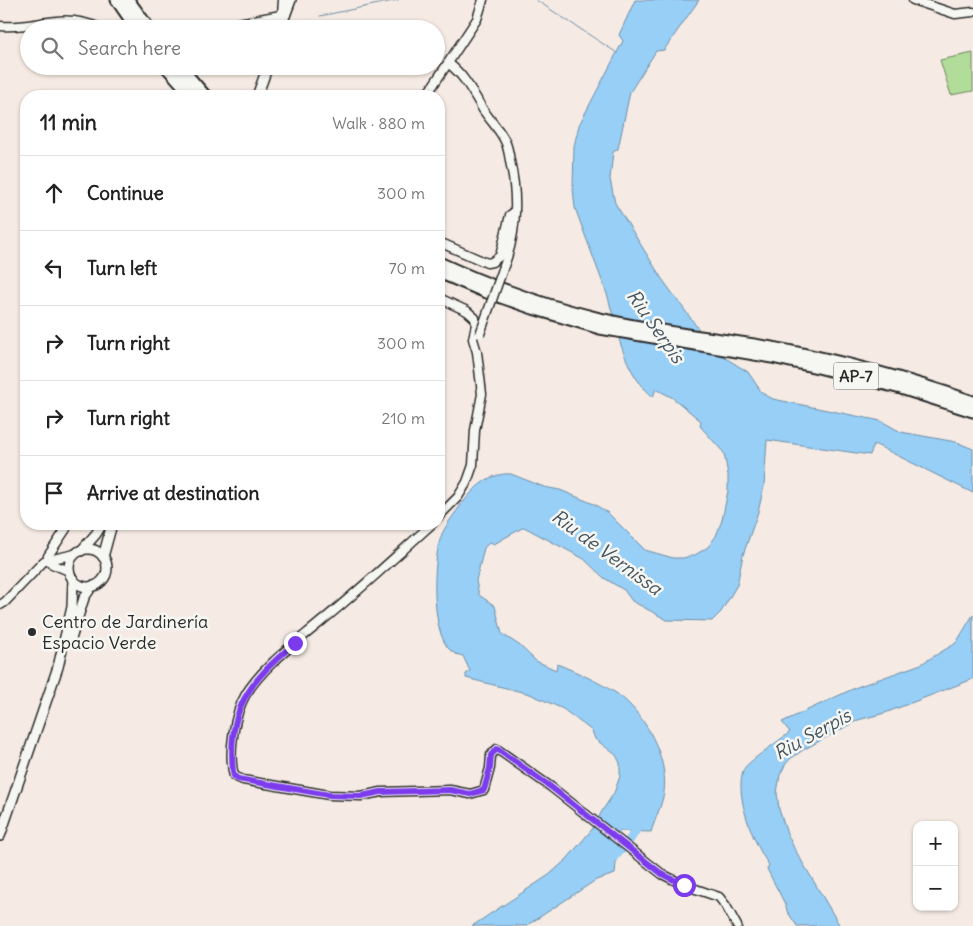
<!DOCTYPE html>
<html lang="en">
<head>
<meta charset="utf-8">
<style>
  :root { --surface:#fff; --page:#f6f6f6; --text:#222; --muted:#767676; --line:#e0e0e0 }
  body { margin:0; font-family:Delius,sans-serif; background:var(--page); color:var(--text) }
  .controls { position:absolute; right:15px; bottom:15px; display:grid; overflow:hidden; border-radius:10px; box-shadow:0 1px 4px #0004 }
  .controls button { width:45px; height:45px; display:grid; place-items:center; padding:0; border:0; border-bottom:1px solid var(--line); background:var(--surface); color:var(--text); font:25px sans-serif }
  .stop { position:absolute; width:15px; height:15px; margin:-11px; border:4px solid #7c3aed; border-radius:50%; background:#fff }
  .stop.end { background:#7c3aed; border-color:#fff; box-shadow:0 1px 5px #0008 }
  .list { margin:0; padding:0; list-style:none }
  h2 { display:flex; justify-content:space-between; align-items:center; height:65px; margin:0; padding:0 20px; font-size:21px }
  h2 small { font-size:16px; font-weight:400; color:var(--muted) }
  .list li { display:grid; grid-template-columns:32px 1fr auto; gap:15px; align-items:center; box-sizing:border-box; height:75px; padding:0 20px; border-top:1px solid var(--line) }
  .list b { display:block; font-size:19px; white-space:nowrap }
  .list em { font-size:16px; font-style:normal; color:var(--muted) }
  .icon { flex:none; width:28px; height:28px; fill:none; stroke:currentColor; stroke-width:2; stroke-linecap:round; stroke-linejoin:round }
  .map { position:relative; flex:none; width:973px; height:926px; overflow:hidden }
  .search { position:absolute; background:var(--surface); box-shadow:0 1px 4px #0004; left:20px; top:20px; width:425px; height:55px; display:flex; align-items:center; gap:12px; box-sizing:border-box; padding:0 18px; border-radius:28px; color:var(--muted); font-size:19px }
  .panel { position:absolute; background:var(--surface); box-shadow:0 1px 4px #0004; left:20px; top:90px; width:425px; height:440px; border-radius:20px }
  .map>svg:first-child { display:block }
  .green { fill:#b1dc99; stroke:#6e8462 }
  .water { fill:#98cff7; stroke:#6c8da5 }
  .lines { fill:none; stroke-linecap:round; stroke-linejoin:round }
  .stream { stroke:#6c8da5; stroke-width:1 }
  .river { stroke:#98cff7; stroke-width:9 }
  .minor-casing { stroke:#2b2b2b; stroke-width:11 }
  .major-casing { stroke:#2b2b2b; stroke-width:12 }
  .highway-casing { stroke:#2b2b2b; stroke-width:15 }
  .minor { stroke:#f6f6f2; stroke-width:8 }
  .major { stroke:#f6f6f2; stroke-width:9 }
  .highway { stroke:#f6f6f2; stroke-width:11 }
  .minor-bridge-casing { stroke:#2b2b2b; stroke-width:11; stroke-linecap:butt }
  .minor-bridge { stroke:#f6f6f2; stroke-width:8 }
  .route { stroke:#7c3aed; stroke-width:6 }
  .poi-dot { fill:#2b2b2b; stroke:#f6f6f2; stroke-width:2 }
  .labels { text-anchor:middle; stroke-width:5; stroke-linejoin:round; paint-order:stroke }
  .shield { fill:#f6f6f2; stroke:#686867; stroke-width:1 }
  .shield-label { font-size:16px; font-weight:bold; fill:#2b2b2b }
  .poi-label { font-size:18px; fill:#2b2b2b; stroke:#f6f6f2; text-anchor:start }
  .water-label { font-size:19px; font-style:italic; fill:#46545e; stroke:#f6f6f2 }
</style>
</head>
<body>
<div class="map">
<svg width="973" height="926" viewBox="0 0 973 926">
  <rect width="100%" height="100%" fill="#f6ebe4"/>
  <filter id="ink" filterUnits="userSpaceOnUse"><feTurbulence type="fractalNoise" baseFrequency=".02" numOctaves="2"/><feDisplacementMap in="SourceGraphic" scale="10" xChannelSelector="R" yChannelSelector="G"/><feConvolveMatrix kernelMatrix="1 2 1 2 8 2 1 2 1" color-interpolation-filters="sRGB"/></filter>
  <g filter="url(#ink)">
    <path class="green" d="M 973,53 L 973,91 L 951,95 L 940,60 Z"/>
    <g class="water">
      <path d="M 635,0 L 699,0 L 664,50 L 656,51 L 630,92 L 618,149 L 613,152 L 610,179 L 615,203 L 662,279 L 700,331 L 613,316 L 608,297 L 575,208 L 573,188 L 574,146 L 579,125 L 623,41 L 619,35 Z"/>
      <path d="M 618,336 L 719,354 L 748,372 L 762,393 L 773,399 L 881,421 L 901,432 L 956,442 L 973,449 L 973,493 L 874,444 L 870,455 L 767,440 L 764,486 L 758,512 L 743,555 L 737,585 L 721,612 L 712,621 L 667,620 L 632,601 L 624,590 L 604,578 L 584,559 L 524,527 L 494,544 L 490,542 L 484,548 L 476,581 L 479,595 L 495,606 L 502,634 L 519,645 L 536,661 L 556,670 L 557,664 C 577,672 597,681 616,693 C 644,712 669,758 664,792 C 662,805 655,819 651,832 L 619,831 L 615,874 L 596,880 L 526,926 L 472,926 L 549,875 L 567,859 L 594,827 L 602,811 L 614,793 L 620,776 L 620,763 L 616,755 L 595,739 L 592,731 L 563,709 L 530,694 L 466,678 L 466,674 L 470,671 L 463,656 C 461,655 458,655 456,654 C 429,644 432,557 442,534 C 447,522 471,490 482,483 C 489,477 501,473 511,474 L 544,487 L 560,490 L 594,504 L 608,513 L 645,550 L 673,558 L 683,558 L 695,555 L 708,547 L 716,536 L 722,520 L 728,491 L 728,475 L 724,453 L 700,426 L 701,421 L 673,398 L 656,389 L 653,397 C 633,379 626,361 618,336 Z"/>
      <path d="M 973,615 L 973,679 L 885,713 L 858,720 L 803,750 L 790,759 L 785,765 L 780,775 L 777,793 L 779,809 L 786,831 L 794,848 L 840,926 L 797,926 L 787,911 L 786,906 L 767,869 L 769,865 C 754,844 733,794 744,769 C 747,762 782,739 790,732 L 782,722 L 857,687 L 921,664 L 956,643 Z"/>
    </g>
    <g class="lines">
      <g class="stream">
        <path d="M 536,0 L 617,53"/>
        <path d="M 320,16 L 398,0"/>
        <path d="M 240,27 L 278,20"/>
      </g>
      <path class="river" d="M 607,862 C 622,851 634,838 640,820"/>
      <defs>
        <g id="minor">
          <path d="M 483,0 L 477,19 L 448,63 C 464,75 472,91 482,108 C 489,119 498,128 504,139 C 508,146 509,154 510,161 C 518,196 517,232 504,266"/>
          <path d="M 913,0 L 955,14 L 973,12"/>
          <path d="M 282,14 L 283,0"/>
          <path d="M 0,26 C 19,28 37,23 56,21 C 71,19 89,23 103,29"/>
          <path d="M 206,29 L 286,14"/>
          <path d="M 426,96 L 448,63"/>
          <path d="M 439,242 L 487,263 L 492,262 L 500,256 L 510,215 L 515,212"/>
          <path d="M 439,298 L 467,311 L 475,318 L 476,324 L 473,339 L 477,352 L 482,394 L 475,430 L 473,465 L 467,482 L 458,497 L 439,516"/>
          <path d="M 432,524 C 396,556 360,590 323,620 C 296,643 265,664 246,694 C 234,714 228,754 234,776 L 243,780 L 329,795 L 361,796 L 381,792 L 450,790 L 470,794 L 484,790 L 490,768 L 491,755 L 497,749 L 551,787 L 662,874 L 684,885 L 719,897 L 726,906 L 737,926"/>
          <path d="M 48,559 L 48,556 L 66,529"/>
          <path d="M 48,559 L 52,564 L 69,571"/>
          <path d="M 0,605 L 5,602 L 44,561 L 75,554"/>
        </g>
        <g id="major">
          <path d="M 280,29 L 291,0"/>
          <path d="M 257,96 L 268,66"/>
          <circle cx="88" cy="568" r="19"/>
          <path d="M 81,551 L 96,534 L 102,524"/>
          <path d="M 103,557 L 112,524"/>
          <path d="M 71,639 L 84,598 L 92,586"/>
          <path d="M 0,836 L 58,667 L 72,607 L 73,579"/>
        </g>
        <g id="highway">
          <path d="M 117,0 L 137,29"/>
          <path d="M 128,0 L 149,29"/>
          <path d="M 166,66 L 193,96"/>
          <path d="M 179,66 L 205,96"/>
          <path d="M 439,263 C 489,286 542,305 596,318 C 654,332 713,338 772,348 C 840,361 907,379 973,402"/>
          <path d="M 439,272 L 484,291 L 533,308 L 600,328 L 772,357 L 822,368 L 901,388 L 973,411"/>
        </g>
      </defs>
      <use href="#minor" class="minor-casing"/>
      <use href="#major" class="major-casing"/>
      <use href="#highway" class="highway-casing"/>
      <use href="#minor" class="minor"/>
      <use href="#major" class="major"/>
      <use href="#highway" class="highway"/>
      <defs>
        <path id="minor-bridge" d="M 480,334 L 504,266"/>
      </defs>
      <use href="#minor-bridge" class="minor-bridge-casing"/>
      <use href="#minor-bridge" class="minor-bridge"/>
    </g>
  </g>
  <g class="lines" filter="url(#ink)">
    <path class="route" d="M 295,643 C 249,682 227,709 233,772 L 234,776 L 238,779 L 329,795 L 361,796 L 381,792 L 450,790 L 470,794 L 484,790 L 490,768 L 491,755 L 497,749 L 551,787 L 662,874 L 684,885"/>
  </g>
  <circle class="poi-dot" cx="32" cy="632" r="5"/>
  <g class="labels">
    <rect class="shield" x="833.5" y="362.5" width="45" height="27" rx="4"/>
    <g class="shield-label">
      <text x="856" y="382">AP-7</text>
    </g>
    <g class="poi-label">
      <text x="42" y="628">Centro de Jardinería<tspan x="42" dy="21">Espacio Verde</tspan></text>
    </g>
    <g class="water-label">
      <text transform="translate(656 326) rotate(55)" y="7">Riu Serpis</text>
      <text transform="translate(607 552) rotate(36)" y="7">Riu de Vernissa</text>
      <text transform="translate(812 734) rotate(-29)" y="7">Riu Serpis</text>
    </g>
  </g>
</svg>
<div class="controls">
<button>+</button>
<button>−</button>
</div>
<div class="stop" style="left:684px;top:885px"></div>
<div class="stop end" style="left:295px;top:643px"></div>
<div class="search"><svg class="icon" aria-label="search" viewBox="0 0 24 24"><circle cx="10" cy="10" r="6"/><path d="M15 15l6 6"/></svg>Search here</div>
<section class="panel">
<h2>11 min<small>Walk · 880 m</small></h2>
<ul class="list">
<li><svg class="icon" aria-label="ahead" viewBox="0 0 24 24"><path d="M12 20V5M6 11l6-6 6 6"/></svg><div><b>Continue</b></div><em>300 m</em></li>
<li><svg class="icon" aria-label="left" viewBox="0 0 24 24"><path d="M17 20v-9H6M10 6l-5 5 5 5"/></svg><div><b>Turn left</b></div><em>70 m</em></li>
<li><svg class="icon" aria-label="right" viewBox="0 0 24 24"><path d="M7 20v-9h11M14 6l5 5-5 5"/></svg><div><b>Turn right</b></div><em>300 m</em></li>
<li><svg class="icon" aria-label="right" viewBox="0 0 24 24"><path d="M7 20v-9h11M14 6l5 5-5 5"/></svg><div><b>Turn right</b></div><em>210 m</em></li>
<li><svg class="icon" aria-label="arrive" viewBox="0 0 24 24"><path d="M6 21V4h12l-3 4 3 4H6"/></svg><div><b>Arrive at destination</b></div></li>
</ul>
</section>
</div>
</body>
</html>
